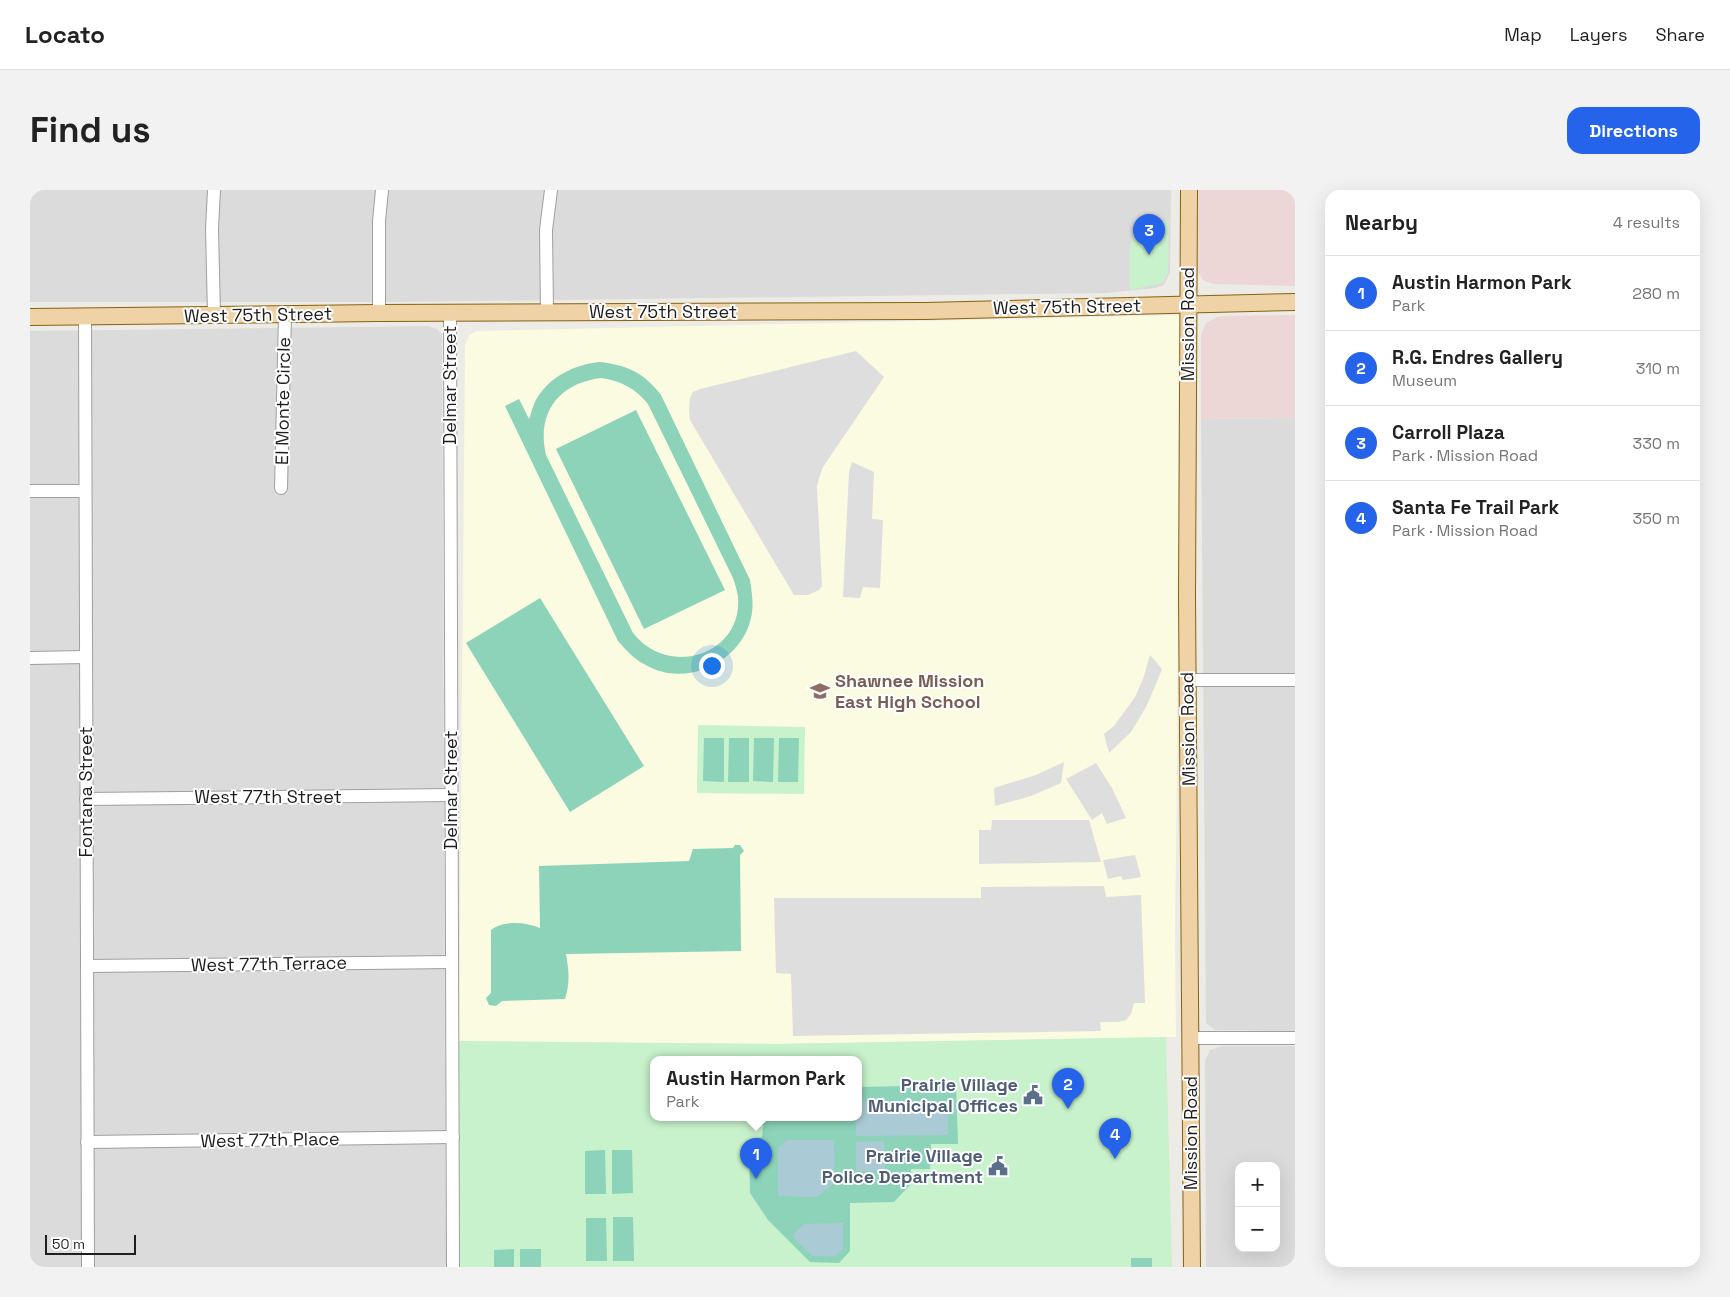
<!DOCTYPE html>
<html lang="en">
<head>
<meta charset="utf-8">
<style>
  :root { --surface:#fff; --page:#f2f2f2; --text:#222; --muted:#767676; --line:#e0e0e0; --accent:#2563eb }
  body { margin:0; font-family:"Space Grotesk",sans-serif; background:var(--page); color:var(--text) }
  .controls { position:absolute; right:15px; bottom:15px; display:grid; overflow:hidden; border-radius:10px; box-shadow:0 5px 20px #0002 }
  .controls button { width:45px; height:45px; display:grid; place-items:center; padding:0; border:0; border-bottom:1px solid var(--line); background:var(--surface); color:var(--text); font:25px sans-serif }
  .scale { position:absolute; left:15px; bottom:12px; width:91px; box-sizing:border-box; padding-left:5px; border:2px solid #1e1e1e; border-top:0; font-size:14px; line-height:18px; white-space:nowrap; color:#1e1e1e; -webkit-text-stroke:4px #fff; paint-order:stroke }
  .you { position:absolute; left:681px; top:475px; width:18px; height:18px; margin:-12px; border:4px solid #fff; border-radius:50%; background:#1a73e8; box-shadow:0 0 0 8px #1a73e833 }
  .badge { display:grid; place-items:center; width:32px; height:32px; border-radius:50%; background:var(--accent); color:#fff; font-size:16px; font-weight:700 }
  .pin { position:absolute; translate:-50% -41px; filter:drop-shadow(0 1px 2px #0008) }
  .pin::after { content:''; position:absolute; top:26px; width:18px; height:15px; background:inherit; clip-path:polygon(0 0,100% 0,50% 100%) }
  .popup { position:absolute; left:620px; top:866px; width:212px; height:65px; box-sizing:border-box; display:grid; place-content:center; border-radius:10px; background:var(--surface); filter:drop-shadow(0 1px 4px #0005); font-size:16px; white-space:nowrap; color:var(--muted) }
  .popup b { font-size:19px; color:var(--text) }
  .popup::after { content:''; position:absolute; left:50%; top:100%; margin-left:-10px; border:10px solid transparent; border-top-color:var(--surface) }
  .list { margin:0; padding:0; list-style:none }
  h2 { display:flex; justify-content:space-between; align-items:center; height:65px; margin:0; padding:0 20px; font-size:21px }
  h2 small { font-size:16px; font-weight:400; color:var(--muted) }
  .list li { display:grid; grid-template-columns:32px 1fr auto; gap:15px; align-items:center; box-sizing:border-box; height:75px; padding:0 20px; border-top:1px solid var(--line) }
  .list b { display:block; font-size:19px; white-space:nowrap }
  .list p { margin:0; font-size:16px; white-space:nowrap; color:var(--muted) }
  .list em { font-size:16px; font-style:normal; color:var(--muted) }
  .map { position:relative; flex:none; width:1265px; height:1077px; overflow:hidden; border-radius:15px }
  header { display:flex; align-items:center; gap:30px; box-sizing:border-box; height:70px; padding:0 25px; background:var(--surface); border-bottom:1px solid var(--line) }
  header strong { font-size:24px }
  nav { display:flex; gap:28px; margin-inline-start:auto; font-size:18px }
  .intro { display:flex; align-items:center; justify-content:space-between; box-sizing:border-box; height:120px; padding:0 30px }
  h1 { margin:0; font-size:35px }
  .button { padding:12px 22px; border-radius:15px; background:var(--accent); color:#fff; font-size:18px; font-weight:700 }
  main { display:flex; gap:30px; padding:0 30px }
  aside { flex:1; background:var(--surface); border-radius:15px; box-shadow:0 5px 20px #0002 }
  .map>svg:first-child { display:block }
  .residential { fill:#dcdbdb; fill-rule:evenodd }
  .commercial { fill:#ecd7d6 }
  .education { fill:#fafbe0 }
  .park { fill:#c7f2cb; fill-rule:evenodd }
  .pitch { fill:#8cd3b9; fill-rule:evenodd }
  .parking { fill:#dedede }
  .water { fill:#aacbd6 }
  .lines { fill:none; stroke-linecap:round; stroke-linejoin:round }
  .minor-casing { stroke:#9f9f9f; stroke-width:14 }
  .major-casing { stroke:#856212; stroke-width:18 }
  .minor { stroke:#fff; stroke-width:12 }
  .major { stroke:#f0d2a7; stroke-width:16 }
  .labels { text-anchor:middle; stroke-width:4; stroke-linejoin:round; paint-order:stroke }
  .street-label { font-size:18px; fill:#1e1e1e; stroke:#fff }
  .education-label { font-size:18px; font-weight:bold; fill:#785e54; stroke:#fff; text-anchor:start }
  .service-label { font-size:18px; font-weight:bold; fill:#4e5e75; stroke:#fff; text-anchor:end }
</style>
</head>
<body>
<header>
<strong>Locato</strong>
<nav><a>Map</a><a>Layers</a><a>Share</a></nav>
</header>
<div class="intro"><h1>Find us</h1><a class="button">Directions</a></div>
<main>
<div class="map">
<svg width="1265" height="1077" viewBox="0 0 1265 1077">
  <rect width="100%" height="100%" fill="#edebe5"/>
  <g class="residential">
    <path d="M 0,0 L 1141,0 L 1140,83 L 1134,95 L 1126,98 L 1076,103 L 371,112 L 0,112 Z"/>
    <path d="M 398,136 L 407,139 L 412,145 L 416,1077 L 0,1077 L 0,141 Z"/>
    <path d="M 1265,228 L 1265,841 L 1185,840 L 1176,833 L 1171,229 Z"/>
    <path d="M 1192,856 L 1265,856 L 1265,1077 L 1176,1077 L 1175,871 L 1180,860 ZM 1209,976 L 1246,976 L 1246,1058 L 1209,1058 Z"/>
  </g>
  <g class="commercial">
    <path d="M 1167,0 L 1265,0 L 1265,96 L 1183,94 L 1173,90 L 1168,83 L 1167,78 Z"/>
    <path d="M 1265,125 L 1265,228 L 1171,229 L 1171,145 L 1176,133 L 1187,127 L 1194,126 Z"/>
  </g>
  <path class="education" d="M 1149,125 L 1147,589 L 1145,741 L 1146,847 L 750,854 L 429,851 L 435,155 L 439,145 L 447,141 Z"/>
  <g class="park">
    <path d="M 1139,31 L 1138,83 L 1132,93 L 1100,100 L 1100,57 L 1106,35 Z"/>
    <path d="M 668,535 L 775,537 L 774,604 L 667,603 Z"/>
    <path d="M 1136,847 L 1142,1077 L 429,1077 L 429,851 L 745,854 ZM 624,870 L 828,870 L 828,928 L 624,928 Z"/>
  </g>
  <g class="pitch">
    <path d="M 569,172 C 597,175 613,182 631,205 L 720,390 C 722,403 724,416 721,428 C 711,473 654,499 614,474 C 604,469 596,460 588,451 L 475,216 L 489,209 L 499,229 C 501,224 502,219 504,214 C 516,188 543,175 569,172 ZM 571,188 C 591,191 605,198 618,214 L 703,388 C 705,394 707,400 708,407 C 713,464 639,489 603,443 L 516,265 C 506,223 529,193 571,188 Z"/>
    <path d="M 606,220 L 695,400 L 614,439 L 526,259 Z"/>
    <path d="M 510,408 L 614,576 L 540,622 L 436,453 Z"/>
    <path d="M 674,548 L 694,548 L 694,592 L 673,591 Z"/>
    <path d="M 699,548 L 719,548 L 719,592 L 698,592 Z"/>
    <path d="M 724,548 L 744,548 L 743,592 L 723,591 Z"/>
    <path d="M 749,548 L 769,548 L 768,592 L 748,592 Z"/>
    <path d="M 705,655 L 710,655 L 714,661 L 710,665 L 711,761 L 536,764 C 539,781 540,793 535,809 L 472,811 L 466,816 L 459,815 L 456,808 L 461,803 L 461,740 C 474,730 496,732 510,738 L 509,676 L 659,671 L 663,659 L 703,658 Z"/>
    <path d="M 926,895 L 928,954 L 901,954 L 900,979 L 881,979 L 881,994 L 864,1012 L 820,1013 L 820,1061 L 809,1073 L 780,1072 L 738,1030 L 720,1003 L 719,964 L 726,964 L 726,948 L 732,947 L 733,936 L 731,930 L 726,935 L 726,928 L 826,928 L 827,946 L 918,911 L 829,911 L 829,897 Z"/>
    <path d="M 575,960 L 576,1004 L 555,1004 L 555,961 Z"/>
    <path d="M 582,960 L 602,960 L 603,1003 L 582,1004 Z"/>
    <path d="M 583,1027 L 603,1027 L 604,1071 L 583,1071 Z"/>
    <path d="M 556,1028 L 576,1028 L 577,1071 L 556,1071 Z"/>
    <path d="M 484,1059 L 484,1077 L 464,1077 L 464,1060 Z"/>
    <rect x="490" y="1059" width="21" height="18"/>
    <rect x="1101" y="1068" width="21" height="9"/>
  </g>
  <g class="parking">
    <path d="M 826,161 L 854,187 L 793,277 L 789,288 L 787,297 L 792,396 L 789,400 L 778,405 L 764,405 L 660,230 L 659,220 L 660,208 L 663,202 L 670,199 Z"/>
    <path d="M 822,272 L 844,282 L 842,329 L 853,330 L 850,398 L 833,397 L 830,408 L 813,407 L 819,282 Z"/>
    <path d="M 1120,465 L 1132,479 L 1126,494 L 1116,517 L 1101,542 L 1079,563 L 1074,544 L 1084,536 L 1105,507 L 1113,489 Z"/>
    <path d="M 1034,572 L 1031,593 L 1001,606 L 965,616 L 964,598 L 1006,585 Z"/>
    <path d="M 1066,573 L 1082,598 L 1096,628 L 1077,634 L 1072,623 L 1062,630 L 1036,589 Z"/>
    <path d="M 962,630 L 1059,630 L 1071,672 L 949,674 L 949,640 L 961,640 Z"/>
    <path d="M 1105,665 L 1111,687 L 1093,690 L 1091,686 L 1078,689 L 1073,670 Z"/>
    <path d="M 1074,696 L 1076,707 L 1111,705 L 1115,813 L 1104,813 L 1101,824 L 1096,830 L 1088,832 L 1070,832 L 1071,841 L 763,846 L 761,784 L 746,783 L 744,708 L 951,708 L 951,697 Z"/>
  </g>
  <g class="water">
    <path d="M 829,911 L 918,911 L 918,945 L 826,946 L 826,928 L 828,928 Z"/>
    <path d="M 757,950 L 804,950 L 805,992 L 787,1007 L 748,1006 L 748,958 Z"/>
    <path d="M 854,951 L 855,981 L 826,981 L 826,952 Z"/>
    <path d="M 813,1033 L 813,1059 L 805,1066 L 782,1066 L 762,1046 L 774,1034 Z"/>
  </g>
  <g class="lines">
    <defs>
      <g id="minor">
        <path d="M 184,0 L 182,39 L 184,125"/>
        <path d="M 517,122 L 516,40 L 521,0"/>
        <path d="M 349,123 L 349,31 L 352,0"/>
        <path d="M 420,123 L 423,1077"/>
        <path d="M 55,128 L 58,1077"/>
        <path d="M 251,298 L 255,124"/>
        <path d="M 0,301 L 54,301"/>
        <path d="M 0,468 L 55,467"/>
        <path d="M 1158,490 L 1265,490"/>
        <path d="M 56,609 L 421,605"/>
        <path d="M 57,776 L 422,772"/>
        <path d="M 1161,848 L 1265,848"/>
        <path d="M 57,952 L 423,947"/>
      </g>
      <g id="major">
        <path d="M 1159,0 L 1157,407 L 1162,1077"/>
        <path d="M 0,127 L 349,123 L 895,121 L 1265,112"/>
      </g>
    </defs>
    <use href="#minor" class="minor-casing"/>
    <use href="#major" class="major-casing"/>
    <use href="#minor" class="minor"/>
    <use href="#major" class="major"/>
  </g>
  <defs>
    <symbol id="school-bare" viewBox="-9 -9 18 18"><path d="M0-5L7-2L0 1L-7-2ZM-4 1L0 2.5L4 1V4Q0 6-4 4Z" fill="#8d6e63" stroke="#fff" stroke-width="2.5" paint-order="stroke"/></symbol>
    <symbol id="civic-bare" viewBox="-9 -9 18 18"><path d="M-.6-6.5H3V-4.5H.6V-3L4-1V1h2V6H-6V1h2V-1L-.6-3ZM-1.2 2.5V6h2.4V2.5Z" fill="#5c6f8a" stroke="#fff" stroke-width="2.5" paint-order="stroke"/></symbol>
  </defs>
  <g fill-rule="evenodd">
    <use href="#school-bare" x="776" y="487" width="28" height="28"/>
    <use href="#civic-bare" x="989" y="891" width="28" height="28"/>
    <use href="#civic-bare" x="954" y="962" width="28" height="28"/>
  </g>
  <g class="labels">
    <g class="street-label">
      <text transform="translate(1037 117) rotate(-1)" y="6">West 75th Street</text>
      <text x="633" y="128">West 75th Street</text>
      <text transform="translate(228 125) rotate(-1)" y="6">West 75th Street</text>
      <text transform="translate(1158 134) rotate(-90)" y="6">Mission Road</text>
      <text transform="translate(420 195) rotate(-90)" y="6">Delmar Street</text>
      <text transform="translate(253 211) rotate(-89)" y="6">El Monte Circle</text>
      <text transform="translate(1158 539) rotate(-91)" y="6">Mission Road</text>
      <text transform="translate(421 600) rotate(-90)" y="6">Delmar Street</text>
      <text transform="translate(56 602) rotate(-90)" y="6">Fontana Street</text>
      <text x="238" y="613">West 77th Street</text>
      <text transform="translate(239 774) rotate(-1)" y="6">West 77th Terrace</text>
      <text transform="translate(1161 943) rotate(-90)" y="6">Mission Road</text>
      <text transform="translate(240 950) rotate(-1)" y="6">West 77th Place</text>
    </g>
    <g class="education-label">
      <text x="805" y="497">Shawnee Mission<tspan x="805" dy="21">East High School</tspan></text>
    </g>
    <g class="service-label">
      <text x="988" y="901">Prairie Village<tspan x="988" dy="21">Municipal Offices</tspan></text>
      <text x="953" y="972">Prairie Village<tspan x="953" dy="21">Police Department</tspan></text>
    </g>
  </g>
</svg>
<div class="controls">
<button>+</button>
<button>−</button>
</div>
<div class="scale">50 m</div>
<div class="you"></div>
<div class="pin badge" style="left:726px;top:989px">1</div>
<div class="popup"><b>Austin Harmon Park</b>Park</div>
<div class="pin badge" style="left:1038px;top:919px">2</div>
<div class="pin badge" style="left:1119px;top:65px">3</div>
<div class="pin badge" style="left:1085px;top:969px">4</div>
</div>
<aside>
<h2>Nearby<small>4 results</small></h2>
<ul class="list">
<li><span class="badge">1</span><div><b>Austin Harmon Park</b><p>Park</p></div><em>280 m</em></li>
<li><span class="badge">2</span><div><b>R.G. Endres Gallery</b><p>Museum</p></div><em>310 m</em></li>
<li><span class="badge">3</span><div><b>Carroll Plaza</b><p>Park · Mission Road</p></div><em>330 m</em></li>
<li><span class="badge">4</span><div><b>Santa Fe Trail Park</b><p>Park · Mission Road</p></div><em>350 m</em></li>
</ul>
</aside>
</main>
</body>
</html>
